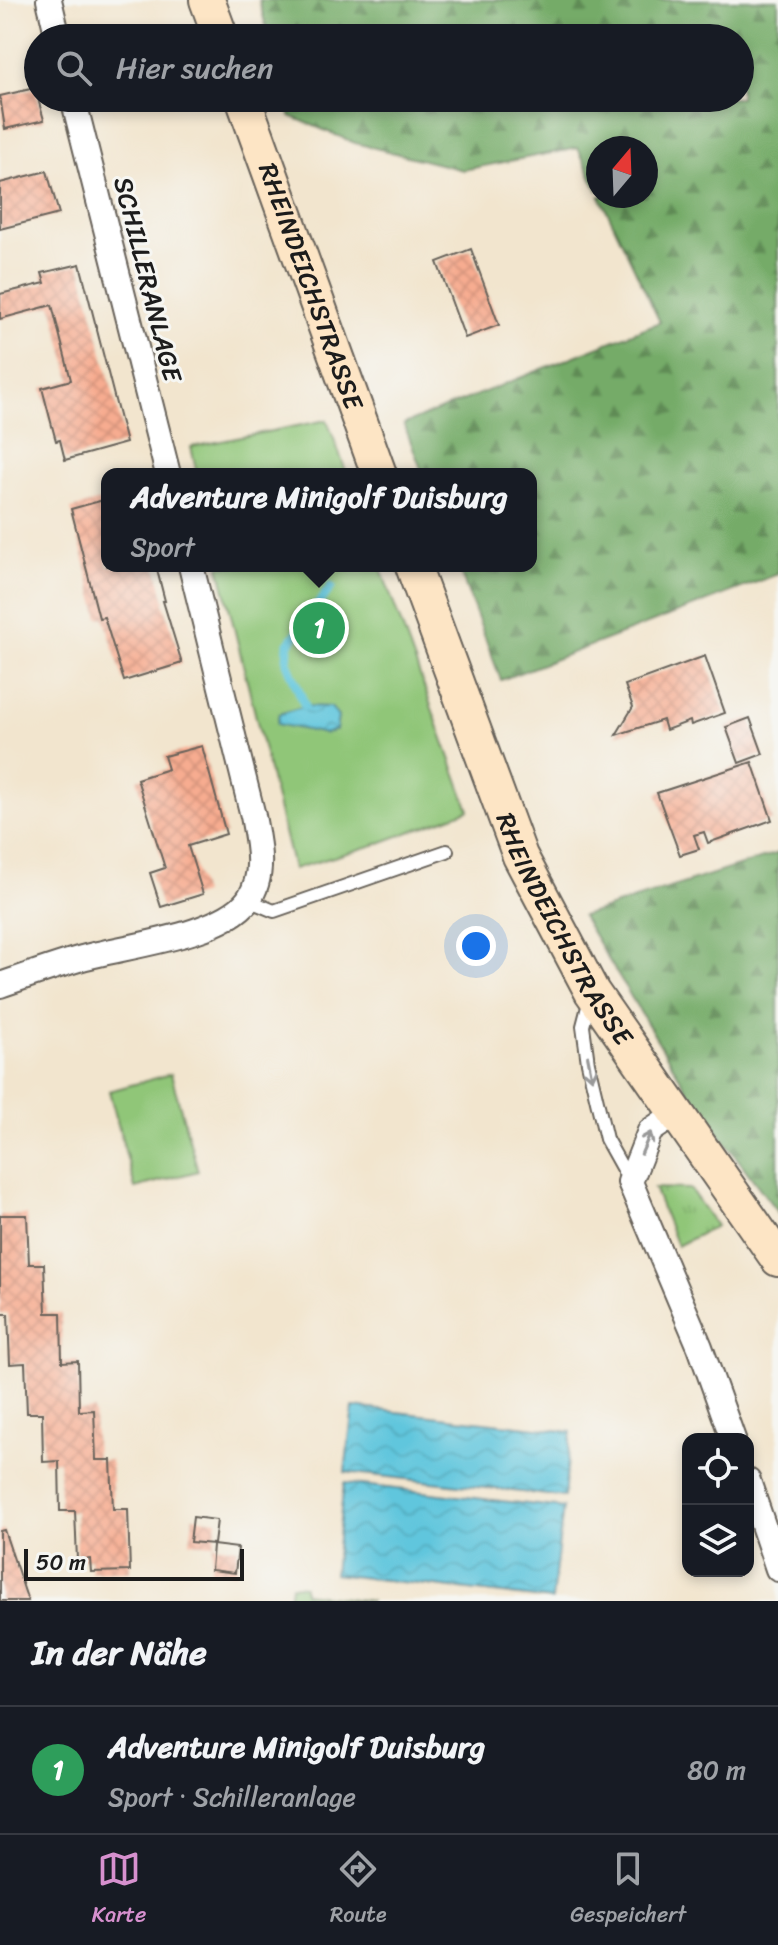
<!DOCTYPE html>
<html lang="de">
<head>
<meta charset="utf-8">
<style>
  :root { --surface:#171b24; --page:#242831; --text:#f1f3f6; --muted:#9ea1a6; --line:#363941; --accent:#d690ce }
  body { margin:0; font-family:Sriracha,sans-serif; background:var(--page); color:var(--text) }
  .controls { position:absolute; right:24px; bottom:24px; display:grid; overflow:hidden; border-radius:16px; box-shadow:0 4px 12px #0003 }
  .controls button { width:72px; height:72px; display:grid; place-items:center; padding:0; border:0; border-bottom:2px solid var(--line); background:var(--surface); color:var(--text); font:40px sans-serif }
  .compass { position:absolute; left:586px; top:136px; width:72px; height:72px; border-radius:50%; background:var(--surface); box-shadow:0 4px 12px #0003; rotate:19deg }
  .scale { position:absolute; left:24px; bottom:20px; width:220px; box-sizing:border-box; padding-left:8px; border:4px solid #1c1c1c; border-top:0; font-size:22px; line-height:28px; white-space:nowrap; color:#1c1c1c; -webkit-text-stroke:6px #f6f6f2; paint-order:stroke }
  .you { position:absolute; left:476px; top:946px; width:28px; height:28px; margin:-20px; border:6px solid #fff; border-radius:50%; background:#1a73e8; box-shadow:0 0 0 12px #1a73e833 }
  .badge { display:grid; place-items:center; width:52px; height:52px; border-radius:50%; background:var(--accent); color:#fff; font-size:26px; font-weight:700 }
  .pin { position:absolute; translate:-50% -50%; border:4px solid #fff; box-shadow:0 2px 8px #0006 }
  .popup { position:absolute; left:101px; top:468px; width:436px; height:104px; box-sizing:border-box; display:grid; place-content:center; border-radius:16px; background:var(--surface); filter:drop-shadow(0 2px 6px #0005); font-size:26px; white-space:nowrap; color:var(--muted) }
  .popup b { font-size:30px; color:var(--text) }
  .popup::after { content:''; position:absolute; left:50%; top:100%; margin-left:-16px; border:16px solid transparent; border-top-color:var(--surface) }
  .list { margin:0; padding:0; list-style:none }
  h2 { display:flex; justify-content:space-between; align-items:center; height:104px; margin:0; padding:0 32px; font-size:34px }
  h2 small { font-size:26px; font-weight:400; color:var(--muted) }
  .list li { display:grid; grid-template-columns:52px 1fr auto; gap:24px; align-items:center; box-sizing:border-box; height:128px; padding:0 32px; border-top:2px solid var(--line) }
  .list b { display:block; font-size:30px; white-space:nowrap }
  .list p { margin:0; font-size:26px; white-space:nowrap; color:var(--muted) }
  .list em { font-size:26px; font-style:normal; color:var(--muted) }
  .icon { flex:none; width:44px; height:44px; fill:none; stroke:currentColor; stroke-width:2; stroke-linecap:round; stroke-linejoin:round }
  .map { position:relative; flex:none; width:778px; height:1601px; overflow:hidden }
  .search { position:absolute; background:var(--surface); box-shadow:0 4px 12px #0003; left:24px; right:24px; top:24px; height:88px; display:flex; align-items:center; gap:20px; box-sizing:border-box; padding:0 28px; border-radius:44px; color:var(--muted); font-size:30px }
  .sheet { height:232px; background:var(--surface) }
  nav { display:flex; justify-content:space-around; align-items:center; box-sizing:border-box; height:112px; border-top:2px solid var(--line); background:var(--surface); font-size:22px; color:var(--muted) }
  nav a { display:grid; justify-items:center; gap:4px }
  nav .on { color:var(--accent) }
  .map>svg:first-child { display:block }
  .grass { fill:url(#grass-tufts); stroke:#56714a; stroke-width:2 }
  .forest { fill:url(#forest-firs); stroke:#486442; stroke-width:2 }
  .pitch { fill:#90c678; stroke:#56714a; stroke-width:2 }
  .water { fill:url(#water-waves); stroke:#3e717c; stroke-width:2 }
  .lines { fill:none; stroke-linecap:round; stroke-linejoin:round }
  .stream { stroke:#60c6dd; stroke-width:9 }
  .building { fill:url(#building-cross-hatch) }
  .service-casing { stroke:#67625a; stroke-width:16 }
  .minor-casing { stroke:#67625a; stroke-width:28 }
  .secondary-casing { stroke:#67625a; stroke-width:38 }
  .service { stroke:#fff; stroke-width:12 }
  .minor { stroke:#fff; stroke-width:24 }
  .secondary { stroke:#fde5c5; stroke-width:34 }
  .oneway { stroke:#999 }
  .labels { text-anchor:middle; stroke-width:6; stroke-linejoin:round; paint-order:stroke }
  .street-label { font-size:26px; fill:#1c1c1c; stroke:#f6f6f2 }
</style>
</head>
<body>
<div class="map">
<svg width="778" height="1601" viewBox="0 0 778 1601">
  <defs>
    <pattern id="grass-tufts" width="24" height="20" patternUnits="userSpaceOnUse" patternTransform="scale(2)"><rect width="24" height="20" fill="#90c678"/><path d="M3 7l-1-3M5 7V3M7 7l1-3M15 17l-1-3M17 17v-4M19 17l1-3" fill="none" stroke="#7caa67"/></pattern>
    <pattern id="forest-firs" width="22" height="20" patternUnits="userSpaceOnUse" patternTransform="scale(2)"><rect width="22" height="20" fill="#74ab68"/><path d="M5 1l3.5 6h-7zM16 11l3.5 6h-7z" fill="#5e8a55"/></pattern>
    <pattern id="water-waves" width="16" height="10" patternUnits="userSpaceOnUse" patternTransform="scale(2)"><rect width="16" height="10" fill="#60c6dd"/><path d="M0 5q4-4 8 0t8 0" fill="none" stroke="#53aabd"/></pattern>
    <pattern id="building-cross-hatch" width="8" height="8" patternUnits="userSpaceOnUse" patternTransform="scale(2)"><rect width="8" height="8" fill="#f7ac90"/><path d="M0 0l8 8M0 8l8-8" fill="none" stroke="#d3937c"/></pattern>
  </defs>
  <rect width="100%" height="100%" fill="#f6f6f2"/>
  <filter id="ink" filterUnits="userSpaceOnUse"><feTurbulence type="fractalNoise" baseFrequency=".0125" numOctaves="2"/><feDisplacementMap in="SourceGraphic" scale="16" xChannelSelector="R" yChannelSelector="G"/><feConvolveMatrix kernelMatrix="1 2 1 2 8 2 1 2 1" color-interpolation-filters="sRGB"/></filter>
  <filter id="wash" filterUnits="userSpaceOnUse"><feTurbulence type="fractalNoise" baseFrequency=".006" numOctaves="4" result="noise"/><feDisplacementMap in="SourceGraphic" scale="32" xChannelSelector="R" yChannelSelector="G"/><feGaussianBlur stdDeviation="1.8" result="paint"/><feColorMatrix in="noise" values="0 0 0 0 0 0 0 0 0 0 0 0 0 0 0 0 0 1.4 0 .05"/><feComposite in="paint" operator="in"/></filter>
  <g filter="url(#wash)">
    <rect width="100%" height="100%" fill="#f2e5ce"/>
    <g class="grass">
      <path d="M 654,1188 L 690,1189 L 716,1226 L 677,1246 Z"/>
      <path d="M 291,1585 L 304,1586 L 304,1593 L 372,1601 L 289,1601 Z"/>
    </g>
    <g class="forest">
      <path d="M 259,0 L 778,0 L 778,574 L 501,680 L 458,566 L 531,566 L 531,474 L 423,474 L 404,424 L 660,322 L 600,196 L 646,196 L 646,148 L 598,148 L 598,191 L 578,148 L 463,170 L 355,143 L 290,116 L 286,98 L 740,98 L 740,38 L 269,38 Z"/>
      <path d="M 778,853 L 778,1213 L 693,1099 L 582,916 Z"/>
    </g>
    <g class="pitch">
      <path d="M 327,420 L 347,474 L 197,474 L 191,447 Z"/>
      <path d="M 219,566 L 380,566 L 469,810 L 374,845 L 293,869 Z"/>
      <path d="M 171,1074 L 198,1171 L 135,1188 L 109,1091 Z"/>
    </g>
    <g class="water">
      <path d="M 305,706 L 331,707 L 338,717 L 336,730 L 325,734 L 277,724 L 279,714 Z"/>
      <path d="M 353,1407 L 571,1432 L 564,1497 L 345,1472 Z"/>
      <path d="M 344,1483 L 563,1508 L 552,1600 L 334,1574 Z"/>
    </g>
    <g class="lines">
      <path class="stream" d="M 305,706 L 287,662 L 288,645 L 331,587"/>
    </g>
    <g id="blocks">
      <g class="building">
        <path d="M 35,88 L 44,120 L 5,129 L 0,96 Z"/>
        <path d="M 47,171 L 59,214 L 0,229 L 0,183 Z"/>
        <path d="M 471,249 L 499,325 L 465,338 L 437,262 Z"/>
        <path d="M 80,264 L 126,443 L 65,460 L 60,440 L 56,441 L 42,388 L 71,380 L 52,305 L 0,319 L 0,294 L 45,283 L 42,273 Z"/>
        <path d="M 107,499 L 107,566 L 156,566 L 165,601 L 163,601 L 182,663 L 124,681 L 104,617 L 99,618 L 71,509 Z"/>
        <path d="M 705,656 L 725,713 L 691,725 L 690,721 L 666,730 L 663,720 L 616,735 L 633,707 L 625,685 Z"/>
        <path d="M 750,718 L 763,754 L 739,763 L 726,727 Z"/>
        <path d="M 202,746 L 226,834 L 188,846 L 203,894 L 161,907 L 150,873 L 165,868 L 137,779 L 168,769 L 164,756 Z"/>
        <path d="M 752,762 L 772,820 L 708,843 L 704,832 L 694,835 L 699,849 L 680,855 L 657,793 Z"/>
        <path d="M 0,1215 L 27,1215 L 29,1264 L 44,1264 L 46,1313 L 61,1313 L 62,1362 L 78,1361 L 79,1411 L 94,1410 L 96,1460 L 111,1460 L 113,1509 L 128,1509 L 130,1571 L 91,1572 L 90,1559 L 77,1560 L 75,1511 L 60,1511 L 59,1461 L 43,1462 L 42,1413 L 27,1413 L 25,1363 L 10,1364 L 8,1314 L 0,1314 Z"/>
        <path d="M 193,1517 L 217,1520 L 214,1544 L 190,1542 Z"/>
        <path d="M 4,1530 L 28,1601 L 0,1601 L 0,1531 Z"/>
        <path d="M 213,1545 L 238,1548 L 235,1573 L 211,1570 Z"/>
      </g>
    </g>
  </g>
  <g filter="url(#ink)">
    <use href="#blocks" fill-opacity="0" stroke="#67625a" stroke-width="2"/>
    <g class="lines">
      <defs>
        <g id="service">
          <path d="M 248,900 L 274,911 L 447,851"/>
          <path d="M 590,999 L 583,1026 L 588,1063 L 606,1139 L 630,1182"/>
        </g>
        <g id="minor">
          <path d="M 49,0 L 58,38"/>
          <path d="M 73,98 L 168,474"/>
          <path d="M 0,985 C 27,976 54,966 82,958 C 124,946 221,936 248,900 C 266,876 258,842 253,816 L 191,566"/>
          <path d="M 675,1114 L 650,1131 L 630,1182 L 700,1347 L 733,1439"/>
          <path d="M 748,1481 L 778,1569"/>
        </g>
        <g id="secondary">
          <path d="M 207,0 L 221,38"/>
          <path id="s1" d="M 243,98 L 379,474"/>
          <path id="s2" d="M 413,566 L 520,856 L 592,992 L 778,1259"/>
        </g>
      </defs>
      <use href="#service" class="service-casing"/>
      <use href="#minor" class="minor-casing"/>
      <use href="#secondary" class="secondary-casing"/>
      <use href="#service" class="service"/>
      <use href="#minor" class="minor"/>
      <use href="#secondary" class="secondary"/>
    </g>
    <defs><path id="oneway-shaft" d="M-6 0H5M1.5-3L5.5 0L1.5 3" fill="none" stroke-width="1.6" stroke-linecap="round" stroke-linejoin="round" transform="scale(2)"/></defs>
    <g class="oneway">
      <use href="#oneway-shaft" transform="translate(590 1068) rotate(79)"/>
      <use href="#oneway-shaft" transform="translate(646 1143) rotate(-67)"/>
    </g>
  </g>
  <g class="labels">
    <g class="street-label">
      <text transform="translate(148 279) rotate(76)" y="9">SCHILLERANLAGE</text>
      <text dy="9" stroke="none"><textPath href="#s1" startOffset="200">RHEINDEICHSTRASSE</textPath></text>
      <text dy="9" stroke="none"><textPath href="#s2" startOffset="394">RHEINDEICHSTRASSE</textPath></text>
    </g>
  </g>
</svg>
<div class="controls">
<button><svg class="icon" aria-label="locate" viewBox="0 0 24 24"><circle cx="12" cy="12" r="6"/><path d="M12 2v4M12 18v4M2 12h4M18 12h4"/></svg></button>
<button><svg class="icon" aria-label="layers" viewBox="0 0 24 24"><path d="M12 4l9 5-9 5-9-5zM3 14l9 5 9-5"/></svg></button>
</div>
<svg class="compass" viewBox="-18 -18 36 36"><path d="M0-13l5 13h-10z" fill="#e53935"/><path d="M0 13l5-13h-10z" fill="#9ea1a6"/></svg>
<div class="scale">50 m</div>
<div class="you"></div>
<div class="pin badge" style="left:319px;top:628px;background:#2e9e5b">1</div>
<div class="popup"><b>Adventure Minigolf Duisburg</b>Sport</div>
<div class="search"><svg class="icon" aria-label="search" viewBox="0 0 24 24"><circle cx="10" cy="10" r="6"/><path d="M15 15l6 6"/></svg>Hier suchen</div>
</div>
<section class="sheet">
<h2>In der Nähe<small></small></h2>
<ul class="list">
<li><span class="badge" style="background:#2e9e5b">1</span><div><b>Adventure Minigolf Duisburg</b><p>Sport · Schilleranlage</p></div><em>80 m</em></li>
</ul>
</section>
<nav>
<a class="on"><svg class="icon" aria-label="map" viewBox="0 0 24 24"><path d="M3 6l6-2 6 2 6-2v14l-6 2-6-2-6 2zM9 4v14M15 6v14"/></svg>Karte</a>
<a><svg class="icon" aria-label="directions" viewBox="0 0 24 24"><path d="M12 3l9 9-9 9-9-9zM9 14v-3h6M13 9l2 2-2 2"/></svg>Route</a>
<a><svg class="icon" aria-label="saved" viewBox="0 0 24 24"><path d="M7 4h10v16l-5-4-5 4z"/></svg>Gespeichert</a>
</nav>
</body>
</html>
